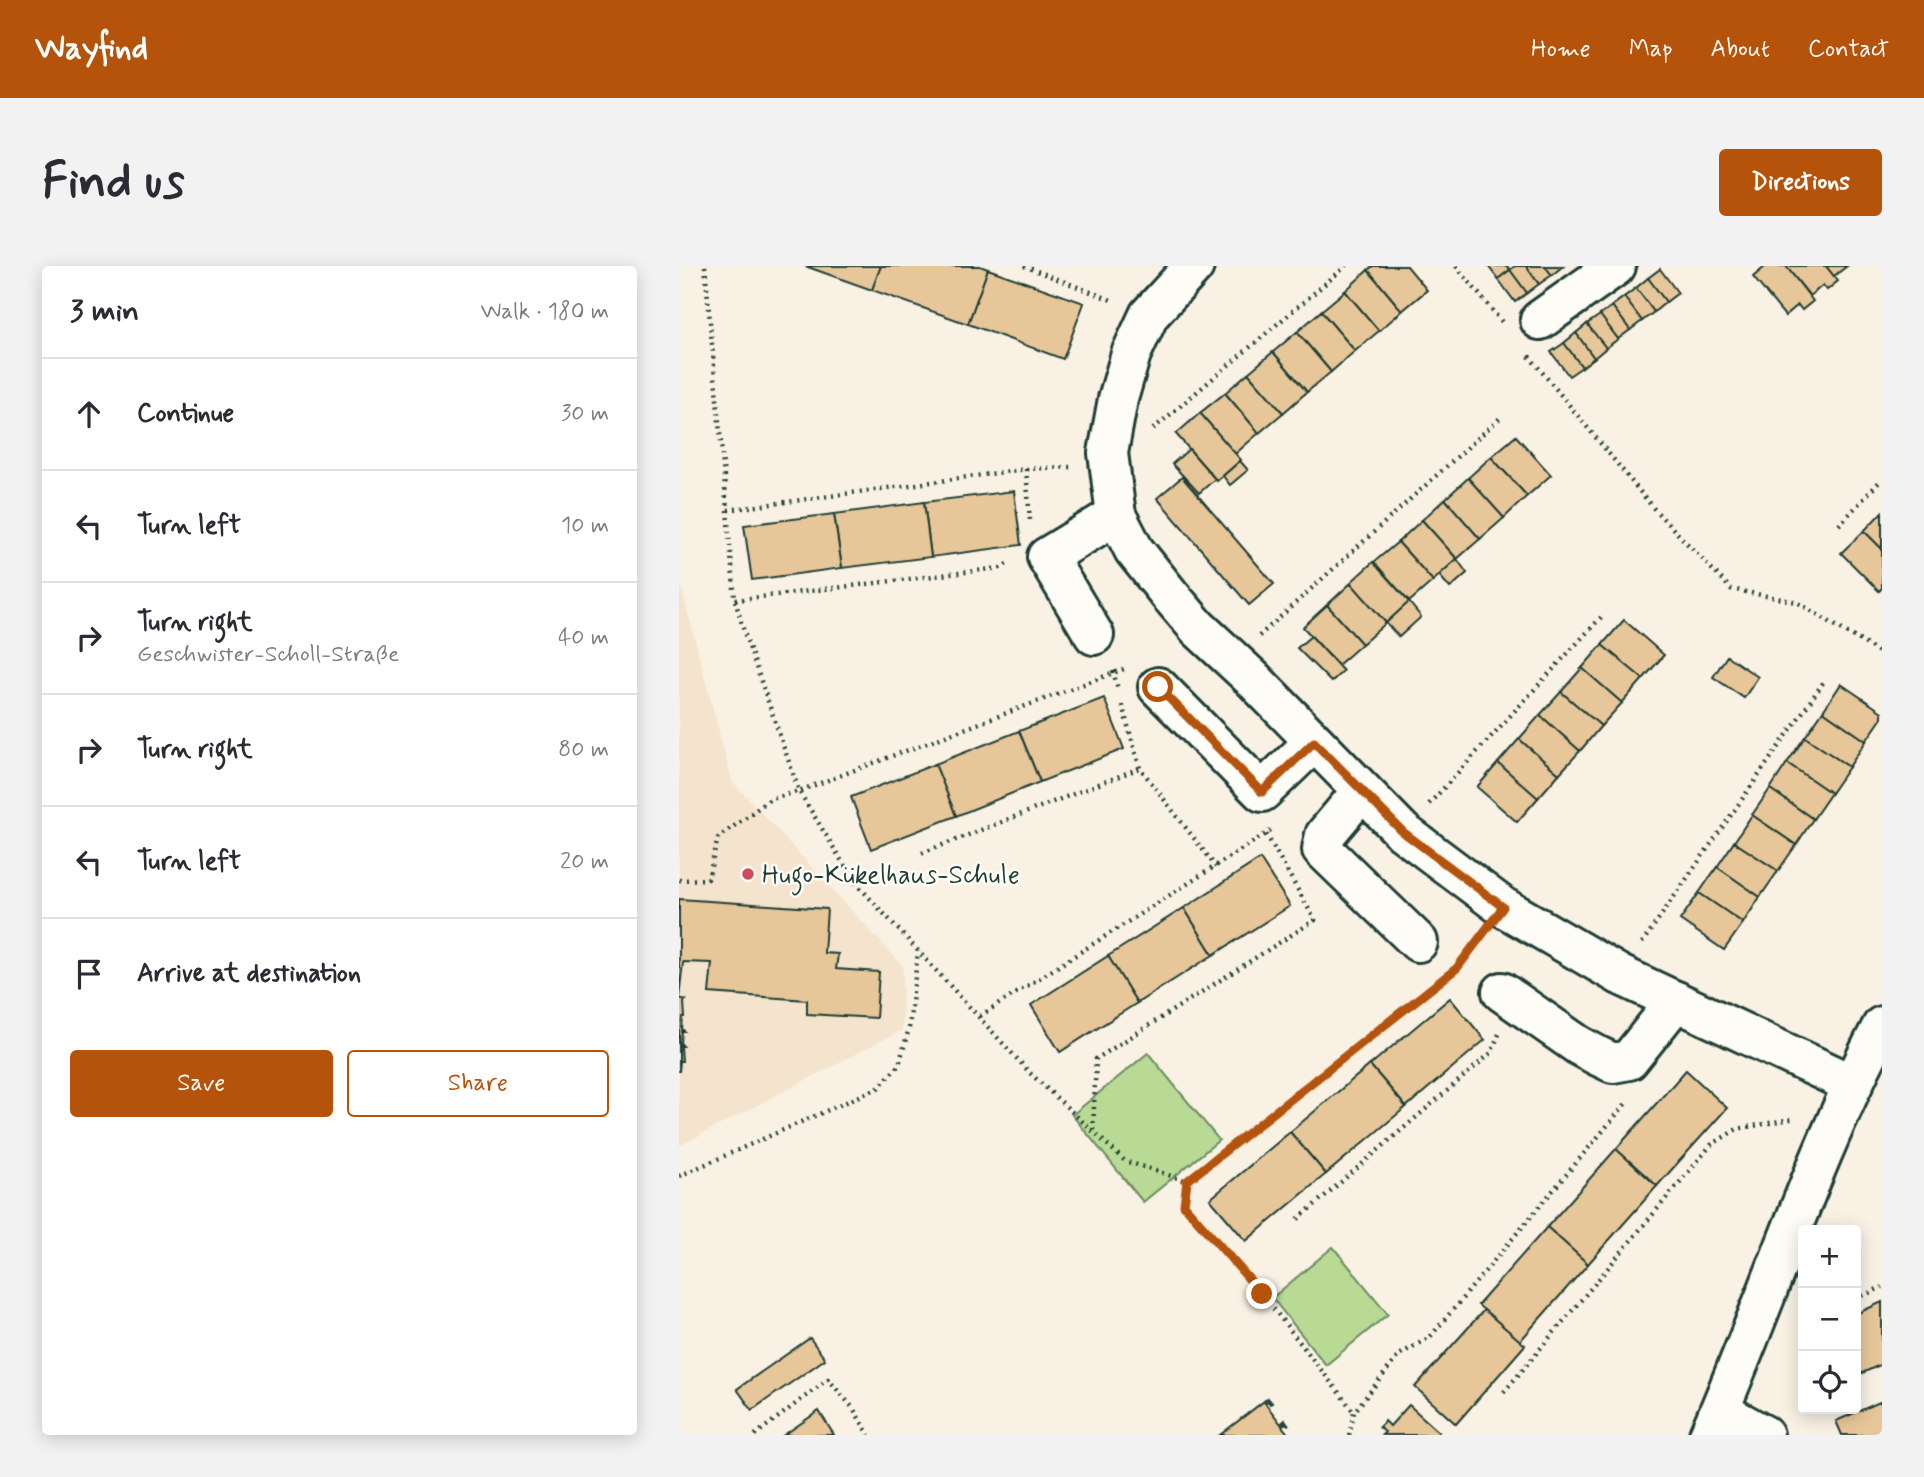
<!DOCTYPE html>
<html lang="en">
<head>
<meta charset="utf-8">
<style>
  :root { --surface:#fff; --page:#f2f2f3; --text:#2b2b33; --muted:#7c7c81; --line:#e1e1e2; --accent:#b45309 }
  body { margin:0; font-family:Mynerve,sans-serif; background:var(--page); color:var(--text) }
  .controls { position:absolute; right:21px; bottom:21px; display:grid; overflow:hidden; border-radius:7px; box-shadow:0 4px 18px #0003 }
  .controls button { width:63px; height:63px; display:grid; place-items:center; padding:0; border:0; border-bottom:2px solid var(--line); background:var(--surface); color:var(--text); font:35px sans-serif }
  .stop { position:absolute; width:21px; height:21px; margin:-16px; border:5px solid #b45309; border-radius:50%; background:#fff }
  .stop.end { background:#b45309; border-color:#fff; box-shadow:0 2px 7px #0008 }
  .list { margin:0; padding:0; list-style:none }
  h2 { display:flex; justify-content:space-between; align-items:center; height:91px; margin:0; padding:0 28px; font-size:30px }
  h2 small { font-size:23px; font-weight:400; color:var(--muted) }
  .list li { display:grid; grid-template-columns:46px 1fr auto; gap:21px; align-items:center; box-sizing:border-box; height:112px; padding:0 28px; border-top:2px solid var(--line) }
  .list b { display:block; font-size:26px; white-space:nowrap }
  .list p { margin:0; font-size:23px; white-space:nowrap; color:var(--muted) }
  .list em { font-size:23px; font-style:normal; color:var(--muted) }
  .actions { display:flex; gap:14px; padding:21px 28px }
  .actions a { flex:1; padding:16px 0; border:2px solid var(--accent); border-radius:7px; text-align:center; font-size:24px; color:var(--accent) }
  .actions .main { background:var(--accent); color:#fff }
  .icon { flex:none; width:38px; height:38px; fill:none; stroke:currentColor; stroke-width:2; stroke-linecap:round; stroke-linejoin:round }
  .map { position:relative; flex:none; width:1203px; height:1169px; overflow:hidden; border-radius:7px }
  header { display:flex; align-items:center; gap:42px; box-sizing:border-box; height:98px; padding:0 35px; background:var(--accent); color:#fff }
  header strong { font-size:33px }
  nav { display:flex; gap:38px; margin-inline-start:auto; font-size:24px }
  .intro { display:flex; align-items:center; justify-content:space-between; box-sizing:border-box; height:168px; padding:0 42px }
  h1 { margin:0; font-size:49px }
  .button { padding:18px 32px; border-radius:7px; background:var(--accent); color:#fff; font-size:24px; font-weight:700 }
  main { display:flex; gap:42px; padding:0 42px }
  aside { flex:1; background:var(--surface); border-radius:7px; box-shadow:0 4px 18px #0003 }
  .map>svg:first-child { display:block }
  .built { fill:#f4e4ce }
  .green { fill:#b8da94; stroke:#6c8c64; stroke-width:2 }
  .building { fill:#e7c799; stroke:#1f3d34; stroke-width:2 }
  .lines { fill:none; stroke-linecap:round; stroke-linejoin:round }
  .minor-casing { stroke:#1f3d34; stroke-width:44 }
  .major-casing { stroke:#1f3d34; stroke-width:44 }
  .path { stroke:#1f3d34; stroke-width:4.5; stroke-dasharray:2 5; stroke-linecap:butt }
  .minor { stroke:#fdfcf7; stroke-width:38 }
  .major { stroke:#fdfcf7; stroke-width:38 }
  .route { stroke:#b45309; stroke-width:9 }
  .poi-dot { fill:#d1495b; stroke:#fdfcf7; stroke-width:2.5 }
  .labels { text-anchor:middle; stroke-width:5; stroke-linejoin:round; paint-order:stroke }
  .poi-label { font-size:26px; fill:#1f3d34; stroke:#fdfcf7; text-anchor:start }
</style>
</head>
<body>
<header>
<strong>Wayfind</strong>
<nav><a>Home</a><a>Map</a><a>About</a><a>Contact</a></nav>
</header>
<div class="intro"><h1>Find us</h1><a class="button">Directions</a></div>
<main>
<aside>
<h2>3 min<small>Walk · 180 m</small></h2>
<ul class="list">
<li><svg class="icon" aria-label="ahead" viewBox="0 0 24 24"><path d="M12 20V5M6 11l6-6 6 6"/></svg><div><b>Continue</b></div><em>30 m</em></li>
<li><svg class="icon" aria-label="left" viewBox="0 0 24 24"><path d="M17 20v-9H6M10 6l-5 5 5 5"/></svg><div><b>Turn left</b></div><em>10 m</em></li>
<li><svg class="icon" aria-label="right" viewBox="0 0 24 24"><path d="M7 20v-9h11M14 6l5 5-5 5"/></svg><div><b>Turn right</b><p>Geschwister-Scholl-Straße</p></div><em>40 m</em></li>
<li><svg class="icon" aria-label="right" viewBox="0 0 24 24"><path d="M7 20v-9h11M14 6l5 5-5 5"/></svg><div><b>Turn right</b></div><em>80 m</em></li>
<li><svg class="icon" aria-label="left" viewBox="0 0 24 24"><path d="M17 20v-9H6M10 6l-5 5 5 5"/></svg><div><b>Turn left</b></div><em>20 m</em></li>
<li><svg class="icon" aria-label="arrive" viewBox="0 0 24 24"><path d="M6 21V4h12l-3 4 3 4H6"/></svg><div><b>Arrive at destination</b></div></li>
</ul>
<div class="actions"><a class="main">Save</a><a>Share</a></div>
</aside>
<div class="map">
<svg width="1203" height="1169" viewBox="0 0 1203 1169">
  <rect width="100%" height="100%" fill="#f9f1e4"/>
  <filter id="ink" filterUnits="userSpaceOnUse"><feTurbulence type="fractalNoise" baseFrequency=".0143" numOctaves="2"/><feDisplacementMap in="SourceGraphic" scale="14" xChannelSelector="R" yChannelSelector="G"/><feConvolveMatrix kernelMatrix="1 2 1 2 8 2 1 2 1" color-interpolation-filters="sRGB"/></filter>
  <g filter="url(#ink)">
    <path class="built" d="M 0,312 L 53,515 L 224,700 L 223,764 L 0,880 Z"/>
    <g class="green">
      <path d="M 469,787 L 540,874 L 464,936 L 393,849 Z"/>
      <path d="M 654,981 L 709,1048 L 647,1099 L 593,1032 Z"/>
    </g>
    <g class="building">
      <path d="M 126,0 L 202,0 L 193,24 Z"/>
      <path d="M 202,0 L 301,0 L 309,3 L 289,58 L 193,24 Z"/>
      <path d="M 694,0 L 728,0 L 748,24 L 723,45 L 689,4 Z"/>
      <path d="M 809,0 L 828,0 L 831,4 L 819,13 Z"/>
      <path d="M 836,0 L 847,0 L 860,18 L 848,27 L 831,4 Z"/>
      <path d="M 847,0 L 866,0 L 873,9 L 860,18 Z"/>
      <path d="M 866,0 L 884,0 L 873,9 Z"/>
      <path d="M 1087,0 L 1107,0 L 1134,35 L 1123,44 L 1119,39 L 1106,50 L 1074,11 Z"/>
      <path d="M 1107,0 L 1147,0 L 1159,15 L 1148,24 L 1144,19 L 1131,30 Z"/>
      <path d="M 1147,0 L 1168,0 L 1155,10 Z"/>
      <path d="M 309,3 L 405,37 L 384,93 L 289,58 Z"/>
      <path d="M 981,3 L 999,27 L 987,36 L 969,12 Z"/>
      <path d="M 689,4 L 723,45 L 700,65 L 666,25 Z"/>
      <path d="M 831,4 L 848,27 L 836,36 L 819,13 Z"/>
      <path d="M 969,12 L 987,36 L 975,46 L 957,22 Z"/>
      <path d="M 957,22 L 975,46 L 963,55 L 945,31 Z"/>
      <path d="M 666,25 L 700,65 L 676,85 L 642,45 Z"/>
      <path d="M 945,31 L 963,55 L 951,64 L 933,40 Z"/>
      <path d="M 933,40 L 951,64 L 939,73 L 921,49 Z"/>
      <path d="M 642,45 L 676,85 L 652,106 L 618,66 Z"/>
      <path d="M 921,49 L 939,73 L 927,82 L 908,58 Z"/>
      <path d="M 908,58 L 927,82 L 915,92 L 897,67 Z"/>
      <path d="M 618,66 L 652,106 L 628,126 L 594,86 Z"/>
      <path d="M 897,67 L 915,92 L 903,101 L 885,77 Z"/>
      <path d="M 885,77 L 903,101 L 890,110 L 872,86 Z"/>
      <path d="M 594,86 L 628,126 L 604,147 L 569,107 Z"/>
      <path d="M 569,107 L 604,147 L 580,167 L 546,127 Z"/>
      <path d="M 546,127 L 580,167 L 556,188 L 521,147 Z"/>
      <path d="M 521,147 L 562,194 L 538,215 L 497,168 Z"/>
      <path d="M 837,170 L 872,209 L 848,230 L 812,191 Z"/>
      <path d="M 510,183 L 536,213 L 520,227 L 493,198 Z"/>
      <path d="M 812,191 L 848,230 L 825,252 L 789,212 Z"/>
      <path d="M 561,195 L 569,204 L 551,219 L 544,210 Z"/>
      <path d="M 503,211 L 595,318 L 570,339 L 478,232 Z"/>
      <path d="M 789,212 L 825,252 L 801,273 L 766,233 Z"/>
      <path d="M 335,225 L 342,279 L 252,291 L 245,236 Z"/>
      <path d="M 766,233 L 801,273 L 778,293 L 743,254 Z"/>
      <path d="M 245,236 L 252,291 L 163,302 L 155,248 Z"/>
      <path d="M 1203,246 L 1203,283 L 1185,265 Z"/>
      <path d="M 155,248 L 163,302 L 73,314 L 65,259 Z"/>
      <path d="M 743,254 L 778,293 L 754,315 L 719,276 Z"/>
      <path d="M 1185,265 L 1203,283 L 1203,322 L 1200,325 L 1162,287 Z"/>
      <path d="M 719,276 L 754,315 L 730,336 L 695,296 Z"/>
      <path d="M 778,293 L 788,307 L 771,322 L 760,309 Z"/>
      <path d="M 694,296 L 730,336 L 707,357 L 671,317 Z"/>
      <path d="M 672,317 L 707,357 L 683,378 L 648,339 Z"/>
      <path d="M 730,336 L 742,351 L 720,371 L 707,357 Z"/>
      <path d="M 648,339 L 683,378 L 659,399 L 624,361 Z"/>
      <path d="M 945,354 L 985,389 L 964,413 L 923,379 Z"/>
      <path d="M 632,370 L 664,405 L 652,416 L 618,382 Z"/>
      <path d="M 923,379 L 964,413 L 943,437 L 903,402 Z"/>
      <path d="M 1048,390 L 1079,411 L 1065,432 L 1034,411 Z"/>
      <path d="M 903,402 L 943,437 L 922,460 L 882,426 Z"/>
      <path d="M 1162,418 L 1203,446 L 1203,452 L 1187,475 L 1144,445 Z"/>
      <path d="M 882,426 L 922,460 L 901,485 L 861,449 Z"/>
      <path d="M 425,432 L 445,483 L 361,516 L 340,465 Z"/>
      <path d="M 1144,445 L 1187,475 L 1170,501 L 1126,471 Z"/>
      <path d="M 861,449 L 901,485 L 880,508 L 840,473 Z"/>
      <path d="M 340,465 L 361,516 L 277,550 L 256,498 Z"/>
      <path d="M 1126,471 L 1170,501 L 1152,527 L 1108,497 Z"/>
      <path d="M 840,473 L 880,508 L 859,532 L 819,497 Z"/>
      <path d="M 819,497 L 859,532 L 838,556 L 798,521 Z"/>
      <path d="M 1108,497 L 1152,527 L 1134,553 L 1091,523 Z"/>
      <path d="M 256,498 L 277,550 L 192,583 L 172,531 Z"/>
      <path d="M 1091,523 L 1134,553 L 1117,579 L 1073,549 Z"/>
      <path d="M 1073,549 L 1117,579 L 1099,605 L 1055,576 Z"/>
      <path d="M 1055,576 L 1099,605 L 1081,631 L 1038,601 Z"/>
      <path d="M 581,593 L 611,640 L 534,689 L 505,642 Z"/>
      <path d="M 1038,601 L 1081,631 L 1064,657 L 1020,627 Z"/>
      <path d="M 1020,627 L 1064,657 L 1045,684 L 1001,654 Z"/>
      <path d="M 0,633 L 148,643 L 145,687 L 159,688 L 157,703 L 200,706 L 197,752 L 128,748 L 128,734 L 30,727 L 33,697 L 4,696 L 0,732 Z"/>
      <path d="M 505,642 L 534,689 L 458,737 L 429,690 Z"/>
      <path d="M 429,690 L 458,737 L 381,786 L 352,739 Z"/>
      <path d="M 0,732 L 7,734 L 5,736 L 6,751 L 4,751 L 3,763 L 5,765 L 3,765 L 2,778 L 4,780 L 2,780 L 3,795 L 1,795 L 0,806 Z"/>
      <path d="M 771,732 L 806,774 L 727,841 L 691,799 Z"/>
      <path d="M 691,799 L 727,841 L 647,908 L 611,866 Z"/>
      <path d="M 1007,804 L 1048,842 L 978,920 L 937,883 Z"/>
      <path d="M 611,866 L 647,908 L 567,975 L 531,933 Z"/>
      <path d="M 937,883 L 978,920 L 909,998 L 868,961 Z"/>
      <path d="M 868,961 L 909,998 L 841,1075 L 799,1039 Z"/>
      <path d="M 1203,1036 L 1203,1098 L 1177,1110 L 1177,1048 Z"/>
      <path d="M 805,1044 L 846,1079 L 777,1158 L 736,1121 Z"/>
      <path d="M 131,1072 L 146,1093 L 73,1144 L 58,1123 Z"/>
      <path d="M 589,1132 L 593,1137 L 591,1138 L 589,1135 L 586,1137 L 602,1158 L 606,1154 L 610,1159 L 606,1157 L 603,1160 L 610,1169 L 541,1169 Z"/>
      <path d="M 1203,1135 L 1203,1169 L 1163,1169 L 1157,1155 Z"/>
      <path d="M 730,1139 L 760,1166 L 757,1169 L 703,1169 L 706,1166 L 700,1161 L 706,1155 L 711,1160 Z"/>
      <path d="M 140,1145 L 155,1169 L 105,1169 Z"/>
    </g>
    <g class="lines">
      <defs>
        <g id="minor">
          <path d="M 515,0 L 470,49 L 452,88 L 439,133 L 429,187 L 437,249 L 455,284 L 490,328 L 519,362 L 574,413 L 724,566 L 824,641 L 941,709 L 1173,818"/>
          <path d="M 861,54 L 937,0"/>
          <path d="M 415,369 L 368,291 L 437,249"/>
          <path d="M 479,421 L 583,526 L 635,476"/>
          <path d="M 683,525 L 646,569 L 643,583 L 739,676"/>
          <path d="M 823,726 L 899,779 L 919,790 L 934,797 L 950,794 L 997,735"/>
          <path d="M 1041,1145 L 1085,1169"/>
        </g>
        <path id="major" d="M 1030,1169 C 1089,1033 1134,891 1203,760"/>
      </defs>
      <use href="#minor" class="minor-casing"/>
      <use href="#major" class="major-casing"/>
      <g class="path">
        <path d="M 26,0 L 56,334 L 66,369 L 120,525 L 175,615 L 352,808 L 446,895 L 508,915 L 778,702 L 801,671"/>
        <path d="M 345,0 L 435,35"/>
        <path d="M 777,0 L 823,56"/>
        <path d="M 850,90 L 976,244 L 1052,323 L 1118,336 L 1203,388"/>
        <path d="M 474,163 L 667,0"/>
        <path d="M 347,203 L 351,255"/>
        <path d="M 49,244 L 347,203 L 392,201"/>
        <path d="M 1160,259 L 1203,213"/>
        <path d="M 56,334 L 321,302 L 330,297"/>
        <path d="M 580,370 L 821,152"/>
        <path d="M 434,405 L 439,423"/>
        <path d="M 443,439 L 461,502"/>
        <path d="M 750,538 L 925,348"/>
        <path d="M 243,587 L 461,502 L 537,601"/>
        <path d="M 0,614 L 29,613 L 39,572 L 90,534 L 120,525 L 445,403"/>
        <path d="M 963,677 L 1146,414"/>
        <path d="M 301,750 L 593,564"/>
        <path d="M 414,864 L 417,793 L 636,654 L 587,568"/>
        <path d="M 0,910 L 199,822 L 220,799 L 230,762 L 239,685"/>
        <path d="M 508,915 L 505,939 L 583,1028 L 675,1146"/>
        <path d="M 619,953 L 812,787 L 820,768"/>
        <path d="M 1177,1033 L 1203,1021"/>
        <path d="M 825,1126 L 1032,879 L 1058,863 L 1117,852"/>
        <path d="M 76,1169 L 149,1113 L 174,1142 L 190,1169"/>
        <path d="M 670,1169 L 675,1146 L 720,1089 L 751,1071 L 949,835"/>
      </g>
      <use href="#minor" class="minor"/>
      <use href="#major" class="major"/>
    </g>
  </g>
  <g class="lines" filter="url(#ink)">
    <path class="route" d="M 479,421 L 583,526 L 635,476 L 724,566 L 824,641 L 778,702 L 508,915 L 505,939 L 583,1028"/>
  </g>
  <circle class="poi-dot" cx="69" cy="608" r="7"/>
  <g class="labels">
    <g class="poi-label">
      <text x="83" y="617">Hugo-Kükelhaus-Schule</text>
    </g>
  </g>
</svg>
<div class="controls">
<button>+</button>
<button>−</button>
<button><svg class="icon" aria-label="locate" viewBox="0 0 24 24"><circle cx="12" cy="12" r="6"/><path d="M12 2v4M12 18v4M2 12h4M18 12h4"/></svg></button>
</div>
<div class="stop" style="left:479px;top:421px"></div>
<div class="stop end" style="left:583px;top:1028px"></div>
</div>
</main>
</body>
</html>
